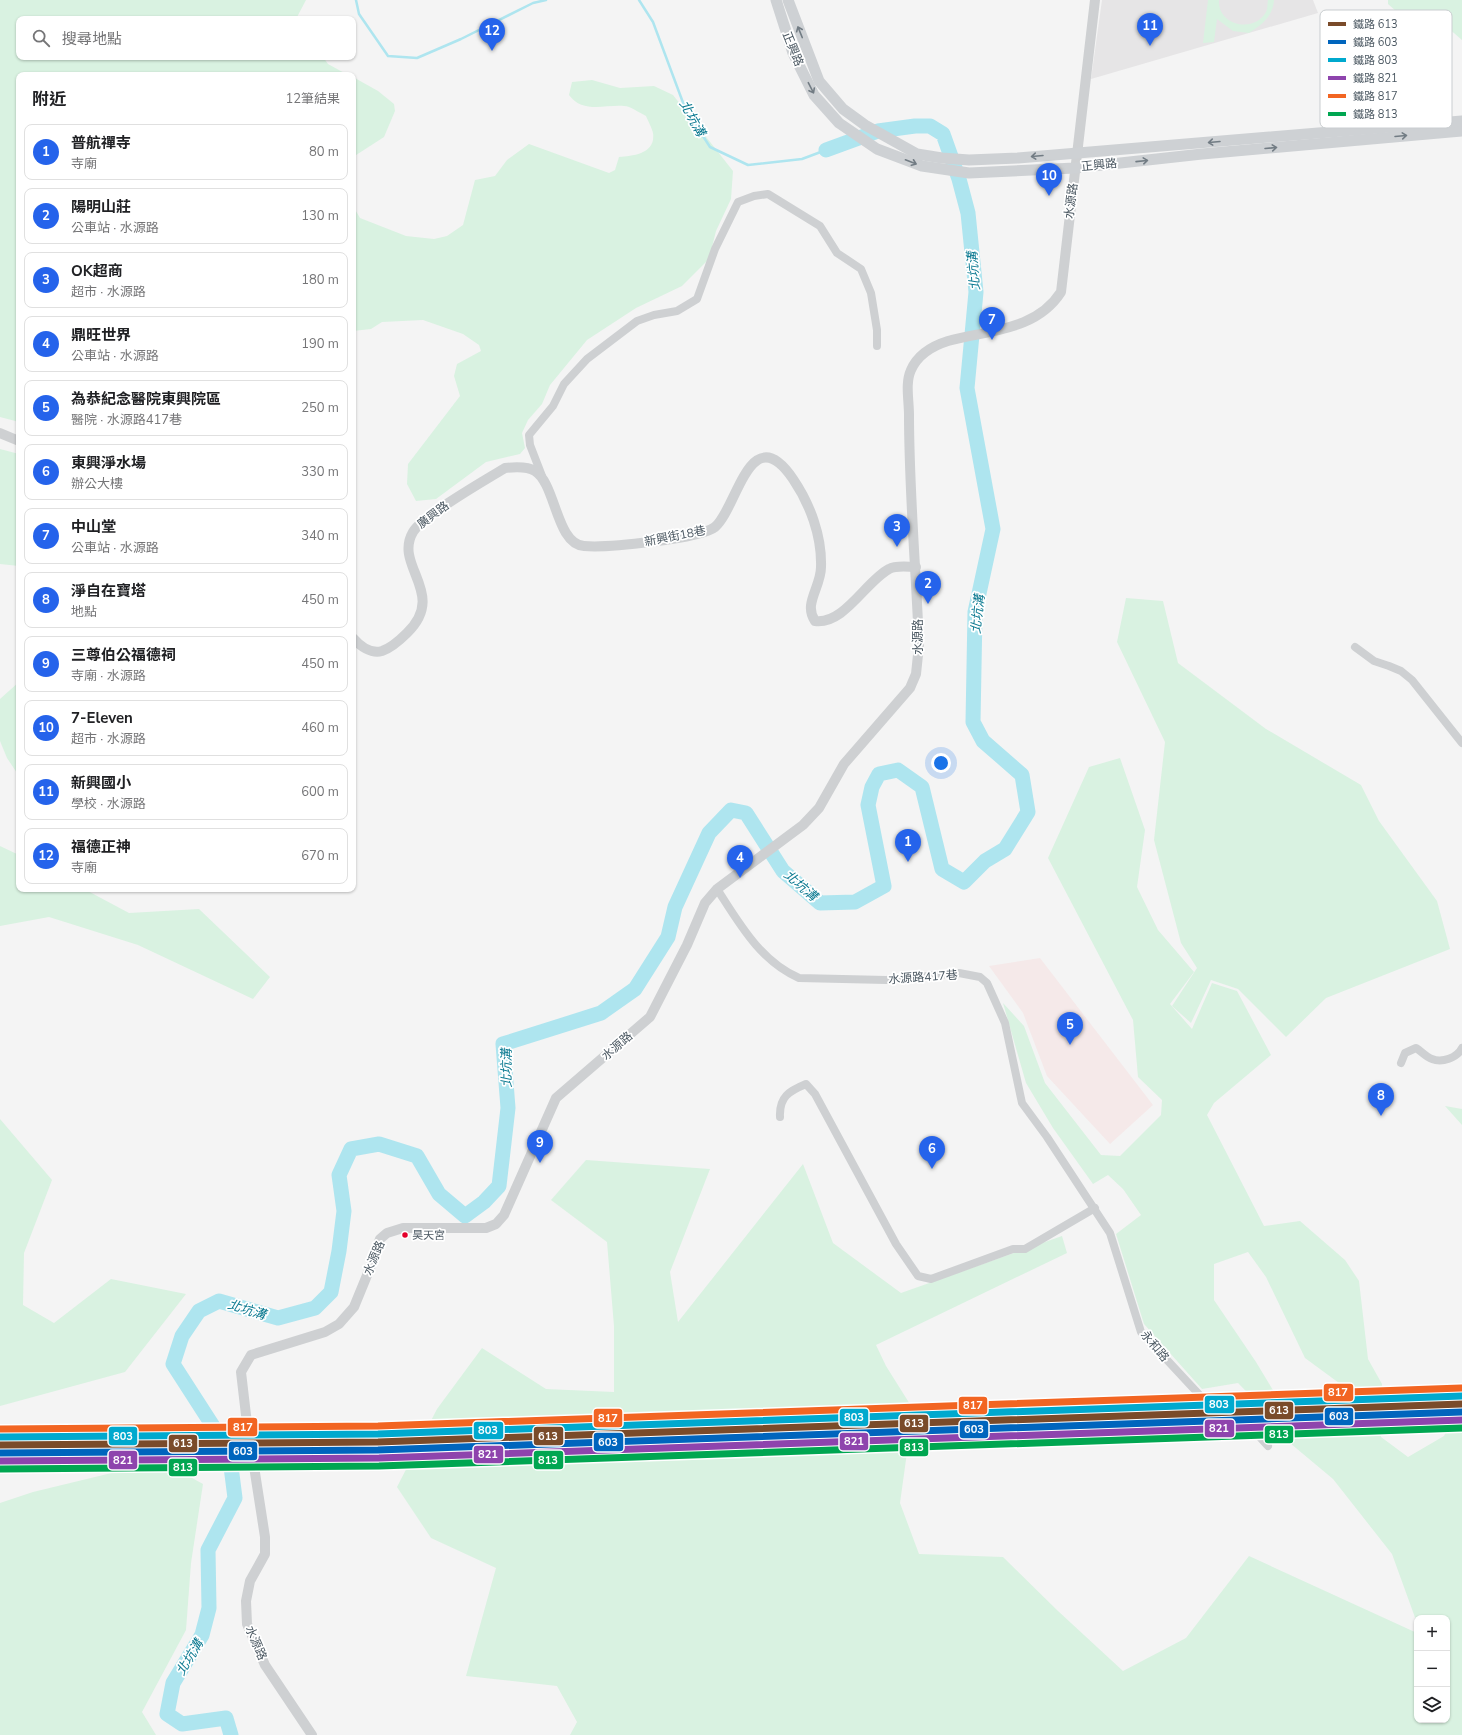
<!DOCTYPE html>
<html lang="zh-TW">
<head>
<meta charset="utf-8">
<style>
  :root { --surface:#fff; --page:#f6f6f6; --text:#202124; --muted:#757577; --line:#e0e0e0; --accent:#2563eb }
  body { margin:0; font-family:"Nunito Sans","Noto Sans TC",sans-serif; background:var(--page); color:var(--text) }
  .controls { position:absolute; right:12px; bottom:12px; display:grid; overflow:hidden; border-radius:8px; box-shadow:0 1px 3px #0004 }
  .controls button { width:36px; height:36px; display:grid; place-items:center; padding:0; border:0; border-bottom:1px solid var(--line); background:var(--surface); color:var(--text); font:20px sans-serif }
  .you { position:absolute; left:941px; top:763px; width:14px; height:14px; margin:-10px; border:3px solid #fff; border-radius:50%; background:#1a73e8; box-shadow:0 0 0 6px #1a73e833 }
  .badge { display:grid; place-items:center; width:26px; height:26px; border-radius:50%; background:var(--accent); color:#fff; font-size:13px; font-weight:700 }
  .pin { position:absolute; translate:-50% -33px; filter:drop-shadow(0 1px 2px #0008) }
  .pin::after { content:''; position:absolute; top:21px; width:14px; height:12px; background:inherit; clip-path:polygon(0 0,100% 0,50% 100%) }
  .list { margin:0; padding:0; list-style:none }
  h2 { display:flex; justify-content:space-between; align-items:center; height:52px; margin:0; padding:0 16px; font-size:17px }
  h2 small { font-size:13px; font-weight:400; color:var(--muted) }
  .list li { display:grid; grid-template-columns:26px 1fr auto; gap:12px; align-items:center; box-sizing:border-box; height:56px; margin:0 8px 8px; padding:0 8px; border:1px solid var(--line); border-radius:8px }
  .list b { display:block; font-size:15px; white-space:nowrap }
  .list p { margin:0; font-size:13px; white-space:nowrap; color:var(--muted) }
  .list em { font-size:13px; font-style:normal; color:var(--muted) }
  .icon { flex:none; width:22px; height:22px; fill:none; stroke:currentColor; stroke-width:2; stroke-linecap:round; stroke-linejoin:round }
  .map { position:relative; flex:none; width:1462px; height:1735px; overflow:hidden }
  .search { position:absolute; background:var(--surface); box-shadow:0 1px 3px #0004; left:16px; top:16px; width:340px; height:44px; display:flex; align-items:center; gap:10px; box-sizing:border-box; padding:0 14px; border-radius:8px; color:var(--muted); font-size:15px }
  .panel { position:absolute; background:var(--surface); box-shadow:0 1px 3px #0004; left:16px; top:72px; width:340px; height:820px; border-radius:8px }
  .map>svg:first-child { display:block }
  .education { fill:#e6e5e6 }
  .medical { fill:#f5e9e9 }
  .green { fill:#d9f2e1 }
  .lines { fill:none; stroke-linecap:round; stroke-linejoin:round }
  .stream { stroke:#aee5ef; stroke-width:2.5 }
  .river { stroke:#aee5ef; stroke-width:15 }
  .minor { stroke:#ced0d2; stroke-width:8 }
  .tertiary { stroke:#ced0d2; stroke-width:10 }
  .secondary { stroke:#ced1d4; stroke-width:11 }
  .rail-1-casing { stroke:#fff; stroke-width:10 }
  .rail-2-casing { stroke:#fff; stroke-width:10 }
  .rail-3-casing { stroke:#fff; stroke-width:10 }
  .rail-4-casing { stroke:#fff; stroke-width:10 }
  .rail-5-casing { stroke:#fff; stroke-width:10 }
  .rail-6-casing { stroke:#fff; stroke-width:10 }
  .rail-1 { stroke:#7a4b2a; stroke-width:7 }
  .rail-2 { stroke:#0065bd; stroke-width:7 }
  .rail-3 { stroke:#00a9ce; stroke-width:7 }
  .rail-4 { stroke:#8e44ad; stroke-width:7 }
  .rail-5 { stroke:#f26522; stroke-width:7 }
  .rail-6 { stroke:#00a651; stroke-width:7 }
  .oneway { stroke:#727c84 }
  .bus-dot { fill:#e4002b; stroke:#fff; stroke-width:1.5 }
  .labels { text-anchor:middle; stroke-width:3.5; stroke-linejoin:round; paint-order:stroke }
  .bus-label { font-size:11px; fill:#4a5761; stroke:#fff; text-anchor:start }
  .street-label { font-size:12px; fill:#4a5761; stroke:#fff }
  .water-label { font-size:13px; font-style:italic; fill:#0d7b92; stroke:#fff }
  .key { fill:#fff; stroke:#c9cdd0; stroke-width:1 }
  .key-label { font-size:11px; fill:#4a5761 }
  .line-badge { stroke:#fff; stroke-width:1.5 }
  .badge-label { font-size:11px; text-anchor:middle; font-weight:bold; fill:#fff }
</style>
</head>
<body>
<div class="map">
<svg width="1462" height="1735" viewBox="0 0 1462 1735">
  <rect width="100%" height="100%" fill="#f4f4f4"/>
  <path class="education" d="M 1102,0 L 1313,0 L 1318,13 L 1091,79 Z"/>
  <path class="medical" d="M 1040,958 L 1153,1105 L 1110,1144 L 1047,1076 L 1023,1013 L 989,966 Z"/>
  <g class="green">
    <path d="M 0,0 L 306,0 L 296,19 L 19,19 L 19,57 L 323,57 L 328,64 L 348,75 L 19,75 L 19,422 L 0,417 Z"/>
    <path d="M 1208,0 L 1219,0 C 1217,25 1254,34 1266,12 C 1268,9 1267,4 1268,0 L 1274,0 C 1273,16 1262,25 1249,33 L 1233,31 L 1217,19 L 1214,42 L 1203,43 Z"/>
    <path d="M 1388,0 L 1462,0 L 1462,40 L 1439,20 L 1413,26 L 1388,4 Z"/>
    <path d="M 353,77 L 378,91 L 394,104 L 395,111 L 384,137 L 353,157 Z"/>
    <path d="M 592,80 L 620,88 L 654,86 L 673,95 L 733,171 L 731,199 L 716,231 L 709,259 L 682,286 L 636,308 L 587,340 L 550,385 L 542,404 L 528,420 L 522,433 L 525,448 L 520,454 L 486,462 L 436,499 L 416,501 L 407,484 L 408,464 L 460,396 L 454,376 L 457,364 L 481,351 L 479,345 L 463,334 L 423,320 L 382,322 L 371,329 L 353,331 L 353,206 L 360,218 L 406,236 L 434,239 L 447,236 L 463,225 L 475,180 L 495,176 L 507,160 L 529,144 L 609,173 L 615,170 L 619,157 C 633,156 656,154 653,133 C 652,128 648,121 646,116 C 640,113 634,109 629,107 C 611,102 584,116 569,95 L 572,82 Z"/>
    <path d="M 0,449 L 19,454 L 19,566 L 0,564 Z"/>
    <path d="M 1126,598 L 1163,601 L 1178,663 L 1266,729 L 1361,785 L 1379,821 L 1437,901 L 1450,949 L 1326,998 L 1286,1037 L 1238,989 L 1211,980 L 1191,1023 L 1172,1006 L 1197,968 L 1181,943 L 1154,840 L 1165,742 L 1117,642 Z"/>
    <path d="M 19,682 L 19,776 L 7,758 L 0,741 L 0,699 Z"/>
    <path d="M 1120,758 L 1145,830 L 1137,887 L 1158,930 L 1194,972 L 1170,1004 L 1192,1029 L 1212,983 L 1237,991 L 1271,1055 L 1214,1103 L 1207,1115 L 1264,1226 L 1300,1221 L 1345,1260 L 1359,1281 L 1368,1359 L 1382,1384 L 1381,1437 L 1408,1457 L 1444,1436 L 1462,1398 L 1462,1735 L 570,1735 L 577,1722 L 557,1686 L 466,1676 L 496,1568 L 431,1538 L 397,1487 L 437,1409 L 482,1348 L 546,1389 L 614,1392 L 614,1326 L 607,1242 L 551,1200 L 586,1160 L 710,1169 L 670,1272 L 678,1322 L 803,1164 L 833,1243 L 901,1293 L 1062,1236 L 1067,1253 L 876,1345 L 886,1366 L 913,1409 L 900,1503 L 919,1554 L 1003,1557 L 1058,1611 L 1123,1671 L 1186,1638 L 1249,1556 L 1417,1633 L 1417,1720 L 1447,1720 L 1447,1618 L 1417,1618 L 1417,1623 L 1392,1554 L 1333,1479 L 1284,1438 L 1300,1431 L 1346,1426 L 1339,1383 L 1305,1358 L 1266,1277 L 1248,1252 L 1214,1264 L 1214,1300 L 1256,1362 L 1291,1420 L 1279,1425 L 1238,1383 L 1202,1389 L 1144,1324 L 1116,1234 L 1141,1215 L 1123,1189 L 1108,1175 L 1093,1184 L 1053,1128 L 1026,1083 L 1003,1003 L 1024,1026 L 1045,1083 L 1101,1155 L 1120,1156 L 1161,1115 L 1162,1100 L 1138,1077 L 1133,1020 L 1048,858 L 1089,767 Z"/>
    <path d="M 0,846 L 19,855 L 19,889 L 84,889 L 129,913 L 199,909 L 270,977 L 253,999 L 138,945 L 49,917 L 0,926 Z"/>
    <path d="M 1445,1106 L 1462,1109 L 1462,1125 Z"/>
    <path d="M 0,1119 L 52,1180 L 24,1253 L 23,1305 L 54,1323 L 111,1279 L 186,1294 L 125,1372 L 0,1406 Z"/>
    <path d="M 161,1461 L 203,1484 L 191,1563 L 186,1630 L 142,1712 L 156,1735 L 0,1735 L 0,1503 L 33,1492 Z"/>
  </g>
  <g class="lines">
    <g class="stream">
      <path d="M 356,0 L 359,14 L 388,56 L 417,58 L 461,39 L 533,3 L 546,0"/>
      <path d="M 639,0 L 653,22 L 685,108 L 710,147 L 748,165 L 802,159 L 826,150"/>
    </g>
    <path class="river" d="M 231,1735 L 226,1718 L 182,1724 L 167,1714 L 173,1683 L 202,1635 L 209,1608 L 208,1550 L 235,1498 L 229,1451 L 173,1364 L 182,1336 L 199,1311 L 219,1301 L 278,1318 L 315,1308 L 331,1292 L 339,1251 L 344,1211 L 339,1175 L 351,1149 L 379,1144 L 417,1156 L 439,1194 L 465,1216 L 484,1202 L 499,1186 L 508,1108 L 503,1044 L 601,1013 L 635,989 L 668,937 L 675,907 L 709,833 L 731,810 L 746,813 L 783,871 L 820,903 L 855,902 L 884,886 L 868,805 L 872,787 L 879,774 L 898,770 L 922,787 L 942,869 L 964,882 L 985,861 L 1005,849 L 1028,812 L 1022,775 L 983,741 L 973,722 L 975,612 L 993,529 L 967,388 L 976,292 L 968,213 L 959,179 L 943,134 L 930,126 L 915,126 L 878,131 L 826,150"/>
    <g class="minor">
      <path d="M 542,476 L 530,445 L 529,435 L 553,406 L 564,384 L 587,359 L 637,321 L 654,315 L 677,311 L 697,299 L 715,249 L 738,202 L 754,196 L 768,194 L 820,226 L 837,253 L 861,269 L 871,293 L 877,330 L 877,346"/>
      <path d="M 1355,647 L 1374,661 L 1389,666 L 1401,671 L 1412,680 L 1462,743"/>
      <path d="M 717,889 C 739,923 760,961 799,978 L 886,980 L 959,973 L 980,977 L 987,983 L 1005,1023 L 1022,1103 L 1047,1137 L 1110,1233 L 1141,1332 L 1207,1403 L 1245,1421 L 1268,1446"/>
      <path d="M 1401,1063 L 1405,1053 L 1416,1048 C 1421,1051 1426,1057 1432,1059 C 1442,1063 1457,1058 1462,1048"/>
      <path d="M 780,1117 C 779,1097 789,1091 806,1084 L 815,1094 L 896,1244 L 918,1276 L 931,1279 L 1013,1249 L 1025,1249 L 1095,1208"/>
    </g>
    <g class="tertiary">
      <path d="M 0,433 L 19,441"/>
      <path d="M 353,638 C 360,646 371,654 382,651 C 391,648 400,640 407,633 C 448,593 393,566 413,532 C 422,516 487,479 505,468 C 514,467 527,466 535,471 C 556,484 556,544 584,546 C 606,548 700,539 715,527 C 737,509 750,416 793,479 C 810,504 822,536 821,567 C 821,587 803,604 815,621 C 844,625 866,581 889,569 C 896,565 908,567 916,567"/>
      <path d="M 312,1735 L 265,1665 L 247,1624 L 246,1601 L 250,1581 L 265,1554 L 265,1537 L 246,1415 L 241,1372 L 251,1355 L 325,1332 L 339,1324 L 354,1307 L 370,1268 L 380,1239 L 387,1233 L 403,1228 L 486,1228 L 496,1224 L 504,1215 L 556,1098 L 650,1017 L 687,945 L 705,903 L 717,889 L 803,825 L 819,808 L 844,764 L 910,688 L 916,674 L 919,645 C 916,568 909,491 909,415 C 909,400 905,383 911,370 C 918,354 932,346 948,341 C 988,330 1036,331 1061,292 L 1095,0"/>
    </g>
    <g class="secondary">
      <path d="M 776,0 L 793,53 L 814,95 L 839,123 L 877,149 L 922,166 L 969,173 L 1075,168 L 1202,154 L 1462,131"/>
      <path d="M 788,0 L 819,81 L 843,109 L 865,125 L 917,154 L 942,158 L 969,160 L 1018,158 L 1462,121"/>
    </g>
    <defs>
      <path id="rail-1" d="M 0,1445 L 378,1442 L 1462,1404"/>
      <path id="rail-2" d="M 0,1453 L 378,1450 L 1462,1412"/>
      <path id="rail-3" d="M 0,1437 L 378,1434 L 1462,1396"/>
      <path id="rail-4" d="M 0,1461 L 379,1458 L 1462,1420"/>
      <path id="rail-5" d="M 0,1429 L 378,1426 L 1461,1388"/>
      <path id="rail-6" d="M 0,1469 L 379,1466 L 1462,1428"/>
    </defs>
    <use href="#rail-1" class="rail-1-casing"/>
    <use href="#rail-2" class="rail-2-casing"/>
    <use href="#rail-3" class="rail-3-casing"/>
    <use href="#rail-4" class="rail-4-casing"/>
    <use href="#rail-5" class="rail-5-casing"/>
    <use href="#rail-6" class="rail-6-casing"/>
    <use href="#rail-1" class="rail-1"/>
    <use href="#rail-2" class="rail-2"/>
    <use href="#rail-3" class="rail-3"/>
    <use href="#rail-4" class="rail-4"/>
    <use href="#rail-5" class="rail-5"/>
    <use href="#rail-6" class="rail-6"/>
  </g>
  <defs><path id="oneway-shaft" d="M-6 0H5M1.5-3L5.5 0L1.5 3" fill="none" stroke-width="1.6" stroke-linecap="round" stroke-linejoin="round"/></defs>
  <g class="oneway">
    <use href="#oneway-shaft" transform="translate(800 32) rotate(-112)"/>
    <use href="#oneway-shaft" transform="translate(811 88) rotate(63)"/>
    <use href="#oneway-shaft" transform="translate(1401 136) rotate(-5)"/>
    <use href="#oneway-shaft" transform="translate(1214 142) rotate(175)"/>
    <use href="#oneway-shaft" transform="translate(1271 148) rotate(-5)"/>
    <use href="#oneway-shaft" transform="translate(1037 156) rotate(175)"/>
    <use href="#oneway-shaft" transform="translate(1142 161) rotate(-6)"/>
    <use href="#oneway-shaft" transform="translate(911 162) rotate(21)"/>
  </g>
  <circle class="bus-dot" cx="405" cy="1235" r="3.5"/>
  <g class="labels">
    <g class="bus-label">
      <text x="412" y="1239">昊天宮</text>
    </g>
    <g class="street-label">
      <text transform="translate(793 49) rotate(68)" y="4">正興路</text>
      <text transform="translate(1099 165) rotate(-6)" y="4">正興路</text>
      <text transform="translate(1071 201) rotate(-83)" y="4">水源路</text>
      <text transform="translate(433 515) rotate(-37)" y="4">廣興路</text>
      <text transform="translate(675 536) rotate(-11)" y="4">新興街18巷</text>
      <text transform="translate(918 637) rotate(-90)" y="4">水源路</text>
      <text transform="translate(923 977) rotate(-4)" y="4">水源路417巷</text>
      <text transform="translate(617 1046) rotate(-41)" y="4">水源路</text>
      <text transform="translate(374 1258) rotate(-67)" y="4">水源路</text>
      <text transform="translate(1155 1346) rotate(50)" y="4">永和路</text>
      <text transform="translate(256 1643) rotate(67)" y="4">水源路</text>
    </g>
    <g class="water-label">
      <text transform="translate(693 118) rotate(61)" y="5">北坑溝</text>
      <text transform="translate(973 271) rotate(-95)" y="5">北坑溝</text>
      <text transform="translate(977 614) rotate(-84)" y="5">北坑溝</text>
      <text transform="translate(801 885) rotate(41)" y="5">北坑溝</text>
      <text transform="translate(506 1068) rotate(-91)" y="5">北坑溝</text>
      <text transform="translate(247 1309) rotate(17)" y="5">北坑溝</text>
      <text transform="translate(189 1657) rotate(-59)" y="5">北坑溝</text>
    </g>
  </g>
  <rect x="1320" y="10" width="132" height="118" rx="6" class="key"/>
  <rect x="1328" y="22" width="18" height="4" fill="#7a4b2a"/>
  <rect x="1328" y="40" width="18" height="4" fill="#0065bd"/>
  <rect x="1328" y="58" width="18" height="4" fill="#00a9ce"/>
  <rect x="1328" y="76" width="18" height="4" fill="#8e44ad"/>
  <rect x="1328" y="94" width="18" height="4" fill="#f26522"/>
  <rect x="1328" y="112" width="18" height="4" fill="#00a651"/>
  <g class="key-label">
    <text x="1353" y="28">鐵路 613</text>
    <text x="1353" y="46">鐵路 603</text>
    <text x="1353" y="64">鐵路 803</text>
    <text x="1353" y="82">鐵路 821</text>
    <text x="1353" y="100">鐵路 817</text>
    <text x="1353" y="118">鐵路 813</text>
  </g>
  <g class="line-badge">
    <rect x="1323" y="1383" width="31" height="19" rx="4" fill="#f26522"/>
    <rect x="1204" y="1395" width="31" height="19" rx="4" fill="#00a9ce"/>
    <rect x="958" y="1396" width="30" height="19" rx="4" fill="#f26522"/>
    <rect x="1264" y="1401" width="30" height="19" rx="4" fill="#7a4b2a"/>
    <rect x="1324" y="1407" width="30" height="19" rx="4" fill="#0065bd"/>
    <rect x="839" y="1408" width="30" height="19" rx="4" fill="#00a9ce"/>
    <rect x="593" y="1408" width="30" height="20" rx="4" fill="#f26522"/>
    <rect x="899" y="1414" width="30" height="19" rx="4" fill="#7a4b2a"/>
    <rect x="227" y="1417" width="31" height="20" rx="4" fill="#f26522"/>
    <rect x="1204" y="1419" width="31" height="19" rx="4" fill="#8e44ad"/>
    <rect x="959" y="1420" width="30" height="19" rx="4" fill="#0065bd"/>
    <rect x="473" y="1421" width="31" height="19" rx="4" fill="#00a9ce"/>
    <rect x="1264" y="1425" width="30" height="19" rx="4" fill="#00a651"/>
    <rect x="108" y="1426" width="30" height="20" rx="4" fill="#00a9ce"/>
    <rect x="533" y="1426" width="31" height="20" rx="4" fill="#7a4b2a"/>
    <rect x="839" y="1432" width="30" height="19" rx="4" fill="#8e44ad"/>
    <rect x="593" y="1432" width="31" height="20" rx="4" fill="#0065bd"/>
    <rect x="168" y="1434" width="30" height="19" rx="4" fill="#7a4b2a"/>
    <rect x="899" y="1438" width="30" height="19" rx="4" fill="#00a651"/>
    <rect x="228" y="1441" width="30" height="20" rx="4" fill="#0065bd"/>
    <rect x="473" y="1445" width="31" height="19" rx="4" fill="#8e44ad"/>
    <rect x="108" y="1450" width="30" height="20" rx="4" fill="#8e44ad"/>
    <rect x="533" y="1450" width="31" height="20" rx="4" fill="#00a651"/>
    <rect x="168" y="1458" width="30" height="19" rx="4" fill="#00a651"/>
  </g>
  <g class="badge-label">
    <text x="1338" y="1396">817</text>
    <text x="1219" y="1408">803</text>
    <text x="973" y="1409">817</text>
    <text x="1279" y="1414">613</text>
    <text x="1339" y="1420">603</text>
    <text x="854" y="1421">803</text>
    <text x="608" y="1422">817</text>
    <text x="914" y="1427">613</text>
    <text x="243" y="1431">817</text>
    <text x="1219" y="1432">821</text>
    <text x="974" y="1433">603</text>
    <text x="488" y="1434">803</text>
    <text x="1279" y="1438">813</text>
    <text x="123" y="1440">803</text>
    <text x="548" y="1440">613</text>
    <text x="854" y="1445">821</text>
    <text x="608" y="1446">603</text>
    <text x="183" y="1447">613</text>
    <text x="914" y="1451">813</text>
    <text x="243" y="1455">603</text>
    <text x="488" y="1458">821</text>
    <text x="123" y="1464">821</text>
    <text x="548" y="1464">813</text>
    <text x="183" y="1471">813</text>
  </g>
</svg>
<div class="controls">
<button>+</button>
<button>−</button>
<button><svg class="icon" aria-label="layers" viewBox="0 0 24 24"><path d="M12 4l9 5-9 5-9-5zM3 14l9 5 9-5"/></svg></button>
</div>
<div class="you"></div>
<div class="pin badge" style="left:908px;top:862px">1</div>
<div class="pin badge" style="left:928px;top:604px">2</div>
<div class="pin badge" style="left:897px;top:547px">3</div>
<div class="pin badge" style="left:740px;top:878px">4</div>
<div class="pin badge" style="left:1070px;top:1045px">5</div>
<div class="pin badge" style="left:932px;top:1169px">6</div>
<div class="pin badge" style="left:992px;top:340px">7</div>
<div class="pin badge" style="left:1381px;top:1116px">8</div>
<div class="pin badge" style="left:540px;top:1163px">9</div>
<div class="pin badge" style="left:1049px;top:196px">10</div>
<div class="pin badge" style="left:1150px;top:46px">11</div>
<div class="pin badge" style="left:492px;top:51px">12</div>
<div class="search"><svg class="icon" aria-label="search" viewBox="0 0 24 24"><circle cx="10" cy="10" r="6"/><path d="M15 15l6 6"/></svg>搜尋地點</div>
<section class="panel">
<h2>附近<small>12筆結果</small></h2>
<ul class="list">
<li><span class="badge">1</span><div><b>普航禪寺</b><p>寺廟</p></div><em>80 m</em></li>
<li><span class="badge">2</span><div><b>陽明山莊</b><p>公車站 · 水源路</p></div><em>130 m</em></li>
<li><span class="badge">3</span><div><b>OK超商</b><p>超市 · 水源路</p></div><em>180 m</em></li>
<li><span class="badge">4</span><div><b>鼎旺世界</b><p>公車站 · 水源路</p></div><em>190 m</em></li>
<li><span class="badge">5</span><div><b>為恭紀念醫院東興院區</b><p>醫院 · 水源路417巷</p></div><em>250 m</em></li>
<li><span class="badge">6</span><div><b>東興淨水場</b><p>辦公大樓</p></div><em>330 m</em></li>
<li><span class="badge">7</span><div><b>中山堂</b><p>公車站 · 水源路</p></div><em>340 m</em></li>
<li><span class="badge">8</span><div><b>淨自在寶塔</b><p>地點</p></div><em>450 m</em></li>
<li><span class="badge">9</span><div><b>三尊伯公福德祠</b><p>寺廟 · 水源路</p></div><em>450 m</em></li>
<li><span class="badge">10</span><div><b>7-Eleven</b><p>超市 · 水源路</p></div><em>460 m</em></li>
<li><span class="badge">11</span><div><b>新興國小</b><p>學校 · 水源路</p></div><em>600 m</em></li>
<li><span class="badge">12</span><div><b>福德正神</b><p>寺廟</p></div><em>670 m</em></li>
</ul>
</section>
</div>
</body>
</html>
